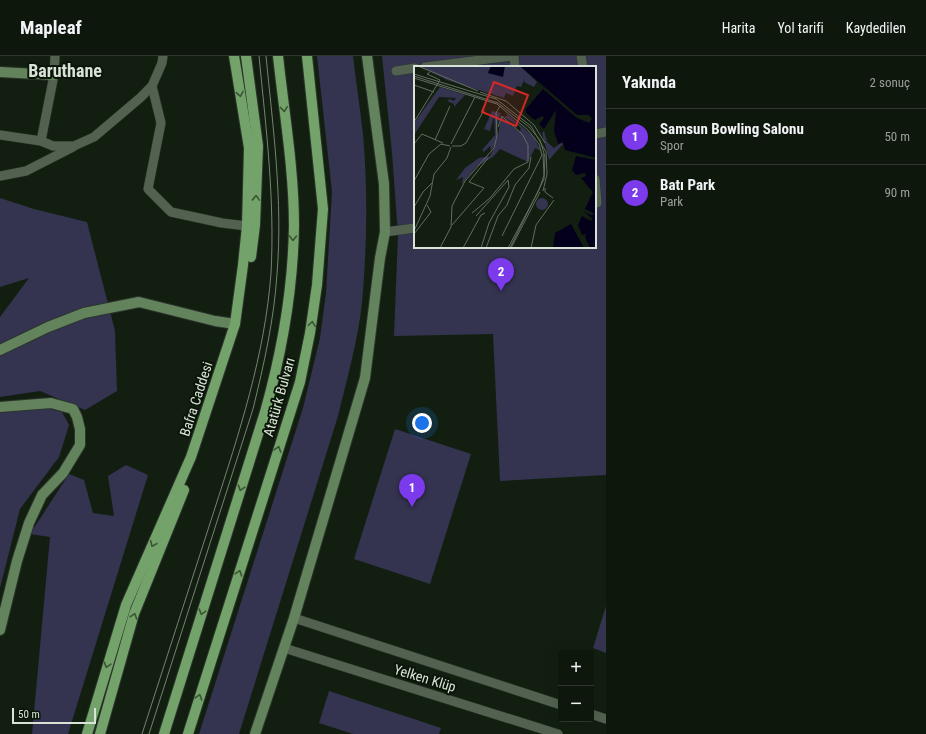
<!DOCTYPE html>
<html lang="tr">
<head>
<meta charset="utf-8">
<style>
  :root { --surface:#0e170c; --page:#172015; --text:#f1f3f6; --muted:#9b9f9d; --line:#2e362d; --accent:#7c3aed }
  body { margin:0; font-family:"Roboto Condensed",sans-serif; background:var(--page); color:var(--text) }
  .controls { position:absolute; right:12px; bottom:12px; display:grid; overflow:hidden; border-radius:4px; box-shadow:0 4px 16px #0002 }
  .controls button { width:36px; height:36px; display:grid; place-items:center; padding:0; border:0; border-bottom:1px solid var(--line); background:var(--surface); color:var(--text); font:20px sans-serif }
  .scale { position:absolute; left:12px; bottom:10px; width:84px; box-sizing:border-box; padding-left:4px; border:2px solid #dae3d8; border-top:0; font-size:11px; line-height:14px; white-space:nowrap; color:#dae3d8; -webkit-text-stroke:3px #091607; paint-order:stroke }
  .you { position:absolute; left:422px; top:367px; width:14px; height:14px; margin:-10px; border:3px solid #fff; border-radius:50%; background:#1a73e8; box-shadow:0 0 0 6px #1a73e833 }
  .badge { display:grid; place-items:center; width:26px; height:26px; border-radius:50%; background:var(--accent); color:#fff; font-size:13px; font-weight:700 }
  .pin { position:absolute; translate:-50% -33px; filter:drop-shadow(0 1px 2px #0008) }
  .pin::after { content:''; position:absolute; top:21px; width:14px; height:12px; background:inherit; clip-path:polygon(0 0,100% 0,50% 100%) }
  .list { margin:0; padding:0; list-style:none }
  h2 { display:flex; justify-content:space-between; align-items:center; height:52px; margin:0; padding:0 16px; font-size:17px }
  h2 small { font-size:13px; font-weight:400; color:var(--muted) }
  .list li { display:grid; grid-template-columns:26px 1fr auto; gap:12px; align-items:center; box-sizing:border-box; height:56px; padding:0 16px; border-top:1px solid var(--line) }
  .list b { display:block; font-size:15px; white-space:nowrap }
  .list p { margin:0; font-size:13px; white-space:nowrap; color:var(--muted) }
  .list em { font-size:13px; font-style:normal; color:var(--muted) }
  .map { position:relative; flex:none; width:606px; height:678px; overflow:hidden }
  header { display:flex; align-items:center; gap:24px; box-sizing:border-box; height:56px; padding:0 20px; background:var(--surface); border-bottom:1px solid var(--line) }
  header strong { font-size:19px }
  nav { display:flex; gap:22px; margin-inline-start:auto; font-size:14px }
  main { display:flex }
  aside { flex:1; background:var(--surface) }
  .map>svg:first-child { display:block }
  .green { fill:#343350; fill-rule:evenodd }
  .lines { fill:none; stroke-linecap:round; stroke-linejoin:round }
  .street-casing { stroke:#2c352c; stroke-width:10 }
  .secondary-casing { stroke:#2c352c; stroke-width:12 }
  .primary-casing { stroke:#2c352c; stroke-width:12 }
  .street { stroke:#536250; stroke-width:9 }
  .secondary { stroke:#63835d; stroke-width:10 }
  .primary { stroke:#73a36a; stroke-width:10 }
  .tram { stroke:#778275; stroke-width:1 }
  .oneway { stroke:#395534 }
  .labels { text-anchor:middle; stroke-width:4; stroke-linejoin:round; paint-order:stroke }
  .street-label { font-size:14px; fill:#dae3d8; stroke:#091607 }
  .district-label { font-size:18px; font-weight:bold; fill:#dae3d8; stroke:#091607 }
  .inset-river { fill:none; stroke:#04001c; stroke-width:2 }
  .inset-road { fill:none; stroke:#626d60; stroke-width:1 }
  .view { fill:#d62828; fill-opacity:0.15; stroke:#d62828; stroke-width:2 }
  .inset-edge { fill:none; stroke:#dae3d8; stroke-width:2 }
</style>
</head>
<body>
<header>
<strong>Mapleaf</strong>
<nav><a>Harita</a><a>Yol tarifi</a><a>Kaydedilen</a></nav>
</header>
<main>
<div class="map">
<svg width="606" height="678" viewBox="0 0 606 678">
  <rect width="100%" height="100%" fill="#121f10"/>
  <g class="green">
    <path d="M 317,0 L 353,0 C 356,26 360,52 363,78 C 368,134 367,191 362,247 C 358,284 347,323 338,360 L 239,678 L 199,678 L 303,352 L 320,282 L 326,237 L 332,136 Z"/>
    <path d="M 382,0 L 606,0 L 606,419 L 500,425 L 493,278 L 394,280 L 398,179 L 392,97 ZM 415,11 L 595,11 L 595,191 L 415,191 Z"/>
    <path d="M 0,142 L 34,153 L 87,166 L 115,275 L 117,335 L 85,354 L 40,335 L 0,341 L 0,261 L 29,222 L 0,231 Z"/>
    <path d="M 46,352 L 62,356 L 69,369 L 59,401 L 20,453 L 0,532 L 0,355 Z"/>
    <path d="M 395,373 L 471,398 L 430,528 L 354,503 Z"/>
    <path d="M 126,409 L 148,419 L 68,678 L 32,678 L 50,481 L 30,478 L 69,418 L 84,424 L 93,457 L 114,460 L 108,420 Z"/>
    <path d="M 606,550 L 606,597 L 593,592 Z"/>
    <path d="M 329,635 L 441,672 L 439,678 L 353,678 L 319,667 Z"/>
  </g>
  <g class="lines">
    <defs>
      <g id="street">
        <path d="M 514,0 L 515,11"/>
        <path d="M 581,0 L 583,11"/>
        <path d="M 425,11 L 512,0"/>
        <path d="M 396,15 L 415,12"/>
        <path d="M 152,30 L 161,67 L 148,133 L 171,156 L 222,167 L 247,170"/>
        <path d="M 595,78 L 606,76"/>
        <path d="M 0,79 L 41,85 L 53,90 L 74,90 L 94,81 L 140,42 L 152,30 L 162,7 L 163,0"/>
        <path d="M 41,85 L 54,19 L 55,0"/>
        <path d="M 0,120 L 26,115 L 73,91"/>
        <path d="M 595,123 L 597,147"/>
        <path d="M 385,176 L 415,172"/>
        <path d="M 294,562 L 561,649"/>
        <path d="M 284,592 L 558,678"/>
        <path d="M 591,658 L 606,663"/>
      </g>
      <g id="secondary">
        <path d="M 0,16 L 54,19"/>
        <path d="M 0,294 L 48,271 L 84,257 L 139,246 L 215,265 L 235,268"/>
        <path d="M 0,351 L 51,347 L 73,353 L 77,361 L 80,373 L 80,389 L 63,417 L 42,439 L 29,467 L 17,505 L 0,574"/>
        <path d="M 255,678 L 294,562 L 365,322 L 380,202 L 385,176 L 384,128 L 367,0"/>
      </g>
      <g id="primary">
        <path d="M 246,0 L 258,90 L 255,169 L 251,201"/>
        <path d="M 87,678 L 126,549 L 191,401 L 235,268 L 243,209 L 247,170 L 249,92 L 234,0"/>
        <path d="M 100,678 L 134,558 L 184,434"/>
        <path d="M 164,678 L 265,356 C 282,296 293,233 294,170 C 294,113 284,56 278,0"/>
        <path d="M 188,678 L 300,326 L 310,277 L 317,229 L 323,153 L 307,0"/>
      </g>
    </defs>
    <use href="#street" class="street-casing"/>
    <use href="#secondary" class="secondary-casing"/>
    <use href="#primary" class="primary-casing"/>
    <use href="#street" class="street"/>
    <use href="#secondary" class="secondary"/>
    <use href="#primary" class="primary"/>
    <g class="tram">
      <path d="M 142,678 C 166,604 190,529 214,455 C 239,377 265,299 271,217 C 275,144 266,72 259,0"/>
      <path d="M 149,678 L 253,353 C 264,308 274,264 277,218 C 283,145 273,72 266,0"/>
    </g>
  </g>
  <defs><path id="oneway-chevron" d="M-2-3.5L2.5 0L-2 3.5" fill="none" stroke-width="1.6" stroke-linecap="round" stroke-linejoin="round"/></defs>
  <g class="oneway">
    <use href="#oneway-chevron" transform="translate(240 38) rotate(80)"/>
    <use href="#oneway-chevron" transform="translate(284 53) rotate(84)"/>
    <use href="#oneway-chevron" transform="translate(256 142) rotate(-88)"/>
    <use href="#oneway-chevron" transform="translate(293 182) rotate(91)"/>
    <use href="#oneway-chevron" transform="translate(312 268) rotate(-82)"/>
    <use href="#oneway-chevron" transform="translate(278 393) rotate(-72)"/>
    <use href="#oneway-chevron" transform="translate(241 432) rotate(108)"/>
    <use href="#oneway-chevron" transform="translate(153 488) rotate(114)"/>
    <use href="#oneway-chevron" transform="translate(239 517) rotate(-72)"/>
    <use href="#oneway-chevron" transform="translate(202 556) rotate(107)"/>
    <use href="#oneway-chevron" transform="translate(134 560) rotate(-72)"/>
    <use href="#oneway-chevron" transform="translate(107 609) rotate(107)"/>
    <use href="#oneway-chevron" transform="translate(199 641) rotate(-72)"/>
  </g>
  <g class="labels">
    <g class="street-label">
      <text transform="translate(279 341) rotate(-74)" y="5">Atatürk Bulvarı</text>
      <text transform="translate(196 343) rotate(-72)" y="5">Bafra Caddesi</text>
      <text transform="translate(425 622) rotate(17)" y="5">Yelken Klüp</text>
    </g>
    <g class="district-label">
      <text x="65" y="21">Baruthane</text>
    </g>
  </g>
  <g transform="translate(414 10)">
    <rect width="182" height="182" fill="#121f10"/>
    <path d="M 5,0 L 77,0 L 74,7 L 78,8 L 89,4 L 91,0 L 106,0 L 123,16 L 120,21 L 110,16 L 111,12 L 107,21 L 103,20 L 99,30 L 92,27 L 90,32 L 33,14 ZM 26,21 L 51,29 L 40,41 L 40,38 L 33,35 L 36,33 L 40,35 L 42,32 L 25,31 L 0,69 L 0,57 ZM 78,45 L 87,47 L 83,60 L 84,70 L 87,50 L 105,66 L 107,63 L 105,60 L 90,51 L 93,50 L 92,47 L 119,70 L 127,85 L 121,82 L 114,96 L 86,83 L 79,91 L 62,101 L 48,118 L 49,111 L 42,114 L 51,102 L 65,92 L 76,90 L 80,82 L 81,78 L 77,85 L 76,80 L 70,86 L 68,84 L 81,69 L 80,50 L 76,65 L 70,63 ZM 130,65 L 133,76 L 140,82 L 147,77 L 149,78 L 135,94 L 128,67 ZM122 138a6 6 0 1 1 12 0a6 6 0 1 1-12 0Z" fill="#343350"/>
    <path d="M 77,0 L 91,0 L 89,11 L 74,7 ZM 106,0 L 182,0 L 182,92 L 151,84 L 149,76 L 144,78 L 140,65 L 142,44 L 130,63 L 125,58 L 130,52 L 128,50 L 121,54 L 113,48 L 111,44 L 129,23 L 163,52 L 175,57 L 178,53 L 175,49 L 163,49 ZM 162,90 L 182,94 L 182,182 L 176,182 L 171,171 L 172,168 L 168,169 L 164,159 L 168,150 L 177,155 L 179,153 L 169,145 L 177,149 L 181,148 L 171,143 L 179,126 L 167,112 L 172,110 L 171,107 L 162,109 L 158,104 ZM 157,158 L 170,182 L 139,182 L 141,167 Z" fill="#04001c"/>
    <path class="inset-river" d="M 153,160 L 154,182"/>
    <path class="inset-road" d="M 4,0 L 64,25M 0,8 L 82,33 L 117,60 L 132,86 L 133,108 L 129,125M 0,10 L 84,37 L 115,61 L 126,74 L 131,91 L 130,113 L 96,182M 0,12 L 83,38 L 114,64 L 125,78 L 128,89 L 88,170M 0,19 L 20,26M 66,26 L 92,35 L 120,59 L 131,77M 0,56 L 26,14 L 13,8 L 16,6M 21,74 L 36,40M 0,78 L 8,68 L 29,77M 37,78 L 61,31M 38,80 L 47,80 L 52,77 L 70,44M 0,115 L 15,88 L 27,78 L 36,80M 131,122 L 131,126 L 139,132M 93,139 L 101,119 L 115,102 L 117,91M 0,141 L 9,126 L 18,117M 58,147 L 76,132 L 100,103 L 114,96 L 114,79 L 108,68 L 88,50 L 84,61M 62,150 L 94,114M 38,159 L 70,122 L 55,116 L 74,92M 0,165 L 16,130 L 20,108 L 33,92 L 37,81M 0,168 L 17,146 L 13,139M 26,182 L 37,161 L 38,140 L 51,115 L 80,82 L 83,70 L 82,47 L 86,40M 49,182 L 67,149 L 71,147M 67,182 L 75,157 L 95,121 L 94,114M 72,182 L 84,150 L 93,139M 94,182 L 125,124 L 130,109 L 129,88M 97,182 L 126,126M 117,182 L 122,159 L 140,134"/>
    <path class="view" d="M 80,16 L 114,29 L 102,60 L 68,46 Z"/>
    <rect width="182" height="182" class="inset-edge"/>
  </g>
</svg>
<div class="controls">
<button>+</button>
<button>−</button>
</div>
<div class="scale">50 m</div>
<div class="you"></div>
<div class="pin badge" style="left:412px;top:451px">1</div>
<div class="pin badge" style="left:501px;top:235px">2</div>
</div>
<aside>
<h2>Yakında<small>2 sonuç</small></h2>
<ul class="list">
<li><span class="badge">1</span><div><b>Samsun Bowling Salonu</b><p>Spor</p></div><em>50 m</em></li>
<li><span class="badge">2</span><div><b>Batı Park</b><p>Park</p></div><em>90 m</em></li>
</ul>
</aside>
</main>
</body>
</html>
